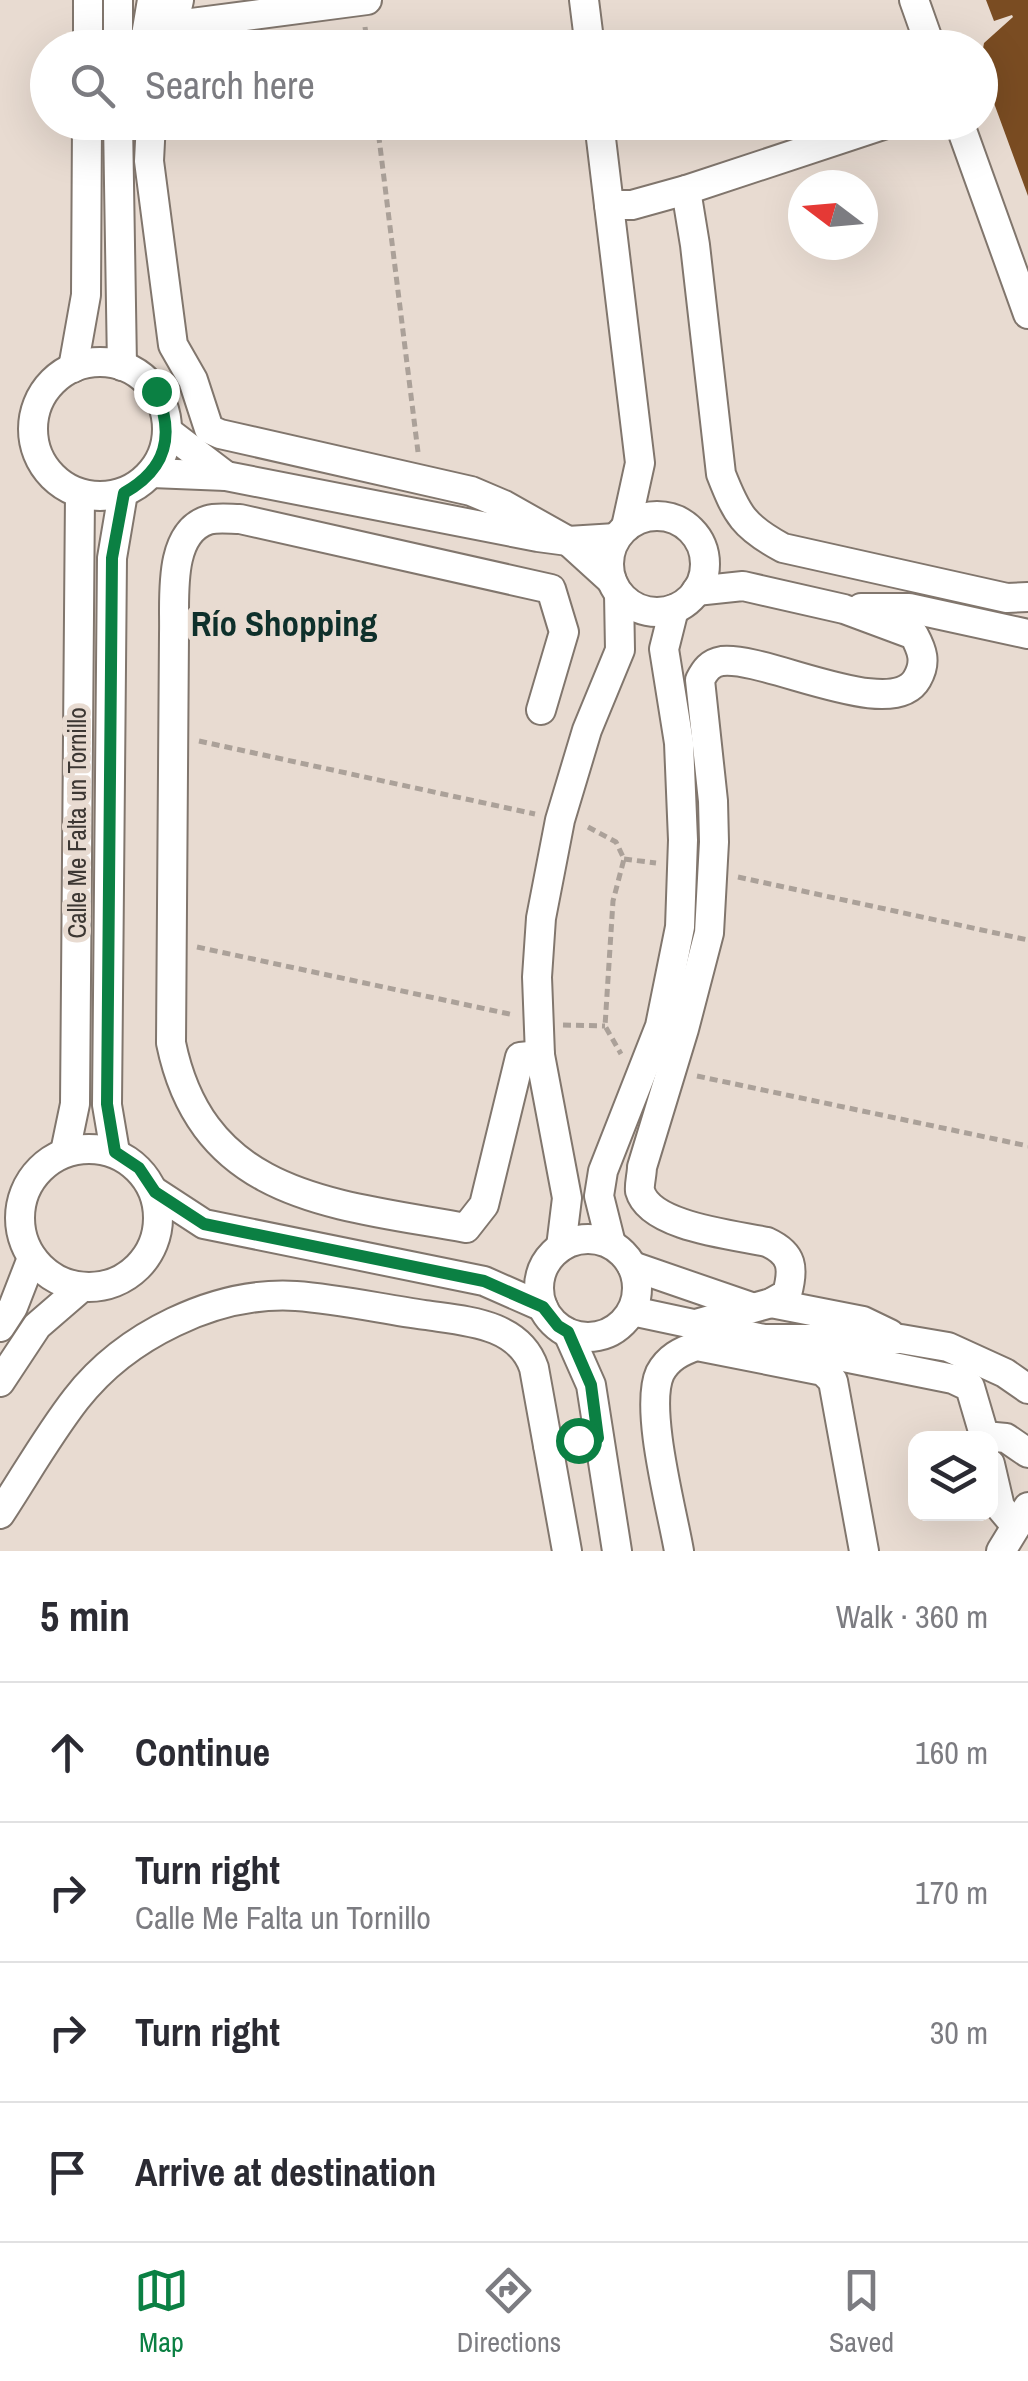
<!DOCTYPE html>
<html lang="en">
<head>
<meta charset="utf-8">
<style>
  :root { --surface:#fff; --page:#f7f7f7; --text:#2b2b33; --muted:#7c7c81; --line:#e1e1e2; --accent:#0b8043 }
  body { margin:0; font-family:"Archivo Narrow",sans-serif; background:var(--page); color:var(--text) }
  .controls { position:absolute; right:30px; bottom:30px; display:grid; overflow:hidden; border-radius:20px; box-shadow:0 10px 40px #0002 }
  .controls button { width:90px; height:90px; display:grid; place-items:center; padding:0; border:0; border-bottom:2px solid var(--line); background:var(--surface); color:var(--text); font:50px sans-serif }
  .compass { position:absolute; left:788px; top:170px; width:90px; height:90px; border-radius:50%; background:var(--surface); box-shadow:0 10px 40px #0002; rotate:286deg }
  .stop { position:absolute; width:30px; height:30px; margin:-22px; border:8px solid #0b8043; border-radius:50%; background:#fff }
  .stop.end { background:#0b8043; border-color:#fff; box-shadow:0 2px 10px #0008 }
  .list { margin:0; padding:0; list-style:none }
  h2 { display:flex; justify-content:space-between; align-items:center; height:130px; margin:0; padding:0 40px; font-size:42px }
  h2 small { font-size:32px; font-weight:400; color:var(--muted) }
  .list li { display:grid; grid-template-columns:65px 1fr auto; gap:30px; align-items:center; box-sizing:border-box; height:140px; padding:0 40px; border-top:2px solid var(--line) }
  .list b { display:block; font-size:38px; white-space:nowrap }
  .list p { margin:0; font-size:32px; white-space:nowrap; color:var(--muted) }
  .list em { font-size:32px; font-style:normal; color:var(--muted) }
  .icon { flex:none; width:55px; height:55px; fill:none; stroke:currentColor; stroke-width:2; stroke-linecap:round; stroke-linejoin:round }
  .map { position:relative; flex:none; width:1028px; height:1551px; overflow:hidden }
  .search { position:absolute; background:var(--surface); box-shadow:0 10px 40px #0002; left:30px; right:30px; top:30px; height:110px; display:flex; align-items:center; gap:25px; box-sizing:border-box; padding:0 35px; border-radius:55px; color:var(--muted); font-size:38px }
  .sheet { height:690px; background:var(--surface) }
  nav { display:flex; justify-content:space-around; align-items:center; box-sizing:border-box; height:140px; border-top:2px solid var(--line); background:var(--surface); font-size:28px; color:var(--muted) }
  nav a { display:grid; justify-items:center; gap:5px }
  nav .on { color:var(--accent) }
  .map>svg:first-child { display:block }
  .building { fill:#7a4c22 }
  .lines { fill:none; stroke-linecap:round; stroke-linejoin:round }
  .minor-casing { stroke:#81766d; stroke-width:32 }
  .path { stroke:#aba199; stroke-width:5; stroke-dasharray:8 5; stroke-linecap:butt }
  .minor { stroke:#fff; stroke-width:28 }
  .route { stroke:#0b8043; stroke-width:12 }
  .labels { text-anchor:middle; stroke-width:10; stroke-linejoin:round; paint-order:stroke }
  .street-label { font-size:25px; fill:#3c3733; stroke:#e8dbd1 }
  .district-label { font-size:35px; font-weight:bold; fill:#0e302b; stroke:#e8dbd1 }
</style>
</head>
<body>
<div class="map">
<svg width="1028" height="1551" viewBox="0 0 1028 1551">
  <rect width="100%" height="100%" fill="#e8dbd1"/>
  <path class="building" d="M 986,0 L 1028,0 L 1028,196 L 980,65 L 984,43 L 1013,17 L 1012,15 L 994,21 Z"/>
  <g class="lines">
    <defs>
      <g id="minor">
        <path d="M 584,0 L 590,48"/>
        <path d="M 914,0 L 931,48"/>
        <path d="M 176,22 L 184,24 L 367,0"/>
        <path d="M 88,48 L 88,0"/>
        <path d="M 118,48 L 118,0"/>
        <path d="M 140,48 L 146,35 L 152,0"/>
        <path d="M 168,48 L 179,0"/>
        <path d="M 118,122 L 122,366"/>
        <path d="M 151,122 L 149,161 L 173,345 L 193,380 L 209,429 L 220,434 L 471,491 L 504,505 L 568,541 L 612,581"/>
        <path d="M 599,122 L 640,463 L 626,527"/>
        <path d="M 959,122 L 1028,314"/>
        <path d="M 686,190 L 695,245 L 721,474 C 737,515 744,527 783,548 L 1007,598 L 1028,597"/>
        <path d="M 609,205 L 632,205 L 686,190 L 892,122"/>
        <circle cx="100" cy="429" r="67"/>
        <path d="M 73,368 L 86,295 L 87,122"/>
        <path d="M 167,431 L 226,476"/>
        <path d="M 152,473 L 226,476 L 538,537 L 568,541 L 616,538"/>
        <circle cx="657" cy="564" r="48"/>
        <path d="M 861,608 L 909,608 L 1028,634"/>
        <path d="M 540,1055 L 520,1057 L 484,1205 L 466,1228 C 335,1204 203,1199 171,1043 L 174,634 C 175,600 167,533 208,520 C 217,517 231,519 240,519 L 551,589 L 564,632 L 541,710"/>
        <circle cx="89" cy="1218" r="69"/>
        <path d="M 65,1152 L 75,1104 L 80,494"/>
        <path d="M 115,1152 L 107,1105 L 112,558 L 123,493"/>
        <path d="M 155,1192 L 204,1224 L 484,1281 L 543,1307"/>
        <circle cx="588" cy="1288" r="49"/>
        <path d="M 611,1244 L 599,1196 L 603,1171 L 660,1026 L 680,927 L 683,840 L 679,743 L 664,649 L 674,609"/>
        <path d="M 561,1247 L 567,1198 L 540,1055 L 537,977 L 541,918 L 560,820 L 587,730 L 620,650 L 619,594"/>
        <path d="M 632,1266 L 751,1307"/>
        <path d="M 771,1303 L 863,1321 L 890,1334"/>
        <path d="M 632,1311 L 764,1339 L 901,1339 L 948,1347 L 1005,1373 L 1028,1389"/>
        <path d="M 696,1324 L 771,1303 L 787,1294 C 794,1268 793,1254 767,1242 C 735,1235 650,1227 640,1191 C 639,1185 642,1174 642,1167 L 684,1029 L 709,933 L 714,842 L 713,801 L 700,680 C 705,670 710,663 722,661 C 766,656 892,723 917,679 C 927,662 922,650 914,635 L 844,609 L 743,586 L 696,591"/>
        <path d="M 0,1327 L 13,1307 L 32,1258"/>
        <path d="M 568,1333 L 591,1385 L 617,1551"/>
        <path d="M 809,1350 L 953,1379 L 970,1387 L 985,1438"/>
        <path d="M 0,1382 L 37,1326 L 81,1288"/>
        <path d="M 984,1436 L 1006,1438 L 1028,1453"/>
        <path d="M 548,1445 L 598,1437"/>
        <path d="M 990,1464 L 1000,1507 L 1016,1526"/>
        <path d="M 0,1514 C 25,1476 48,1435 76,1399 C 125,1336 215,1291 296,1296 C 339,1299 382,1309 425,1315 C 465,1321 519,1323 534,1368 L 567,1551"/>
        <path d="M 679,1551 C 672,1510 644,1408 660,1373 C 668,1358 681,1351 697,1346 L 823,1371 L 833,1381 L 864,1551"/>
        <path d="M 1001,1551 L 1028,1507"/>
      </g>
    </defs>
    <use href="#minor" class="minor-casing"/>
    <g class="path">
      <path d="M 365,27 L 368,48"/>
      <path d="M 377,122 L 418,452"/>
      <path d="M 199,741 L 535,814"/>
      <path d="M 588,827 L 616,842 L 624,859 L 613,901 L 605,1026 L 621,1054"/>
      <path d="M 624,859 L 656,863"/>
      <path d="M 738,877 L 1028,940"/>
      <path d="M 197,947 L 514,1015"/>
      <path d="M 563,1025 L 605,1026"/>
      <path d="M 697,1076 L 1028,1146"/>
    </g>
    <use href="#minor" class="minor"/>
  </g>
  <g class="lines">
    <path class="route" d="M 156,391 C 175,435 167,469 124,493 L 112,558 L 107,1104 L 115,1152 L 139,1168 L 155,1192 L 204,1224 L 484,1281 L 543,1307 L 558,1326 L 568,1332 L 591,1385 L 598,1438 L 578,1440"/>
  </g>
  <g class="labels">
    <g class="street-label">
      <text transform="translate(77 823) rotate(-90)" y="9">Calle Me Falta un Tornillo</text>
    </g>
    <g class="district-label">
      <text x="284" y="636">Río Shopping</text>
    </g>
  </g>
</svg>
<div class="controls">
<button><svg class="icon" aria-label="layers" viewBox="0 0 24 24"><path d="M12 4l9 5-9 5-9-5zM3 14l9 5 9-5"/></svg></button>
</div>
<svg class="compass" viewBox="-18 -18 36 36"><path d="M0-13l5 13h-10z" fill="#e53935"/><path d="M0 13l5-13h-10z" fill="#7c7c81"/></svg>
<div class="stop" style="left:578px;top:1440px"></div>
<div class="stop end" style="left:156px;top:391px"></div>
<div class="search"><svg class="icon" aria-label="search" viewBox="0 0 24 24"><circle cx="10" cy="10" r="6"/><path d="M15 15l6 6"/></svg>Search here</div>
</div>
<section class="sheet">
<h2>5 min<small>Walk · 360 m</small></h2>
<ul class="list">
<li><svg class="icon" aria-label="ahead" viewBox="0 0 24 24"><path d="M12 20V5M6 11l6-6 6 6"/></svg><div><b>Continue</b></div><em>160 m</em></li>
<li><svg class="icon" aria-label="right" viewBox="0 0 24 24"><path d="M7 20v-9h11M14 6l5 5-5 5"/></svg><div><b>Turn right</b><p>Calle Me Falta un Tornillo</p></div><em>170 m</em></li>
<li><svg class="icon" aria-label="right" viewBox="0 0 24 24"><path d="M7 20v-9h11M14 6l5 5-5 5"/></svg><div><b>Turn right</b></div><em>30 m</em></li>
<li><svg class="icon" aria-label="arrive" viewBox="0 0 24 24"><path d="M6 21V4h12l-3 4 3 4H6"/></svg><div><b>Arrive at destination</b></div></li>
</ul>
</section>
<nav>
<a class="on"><svg class="icon" aria-label="map" viewBox="0 0 24 24"><path d="M3 6l6-2 6 2 6-2v14l-6 2-6-2-6 2zM9 4v14M15 6v14"/></svg>Map</a>
<a><svg class="icon" aria-label="directions" viewBox="0 0 24 24"><path d="M12 3l9 9-9 9-9-9zM9 14v-3h6M13 9l2 2-2 2"/></svg>Directions</a>
<a><svg class="icon" aria-label="saved" viewBox="0 0 24 24"><path d="M7 4h10v16l-5-4-5 4z"/></svg>Saved</a>
</nav>
</body>
</html>
